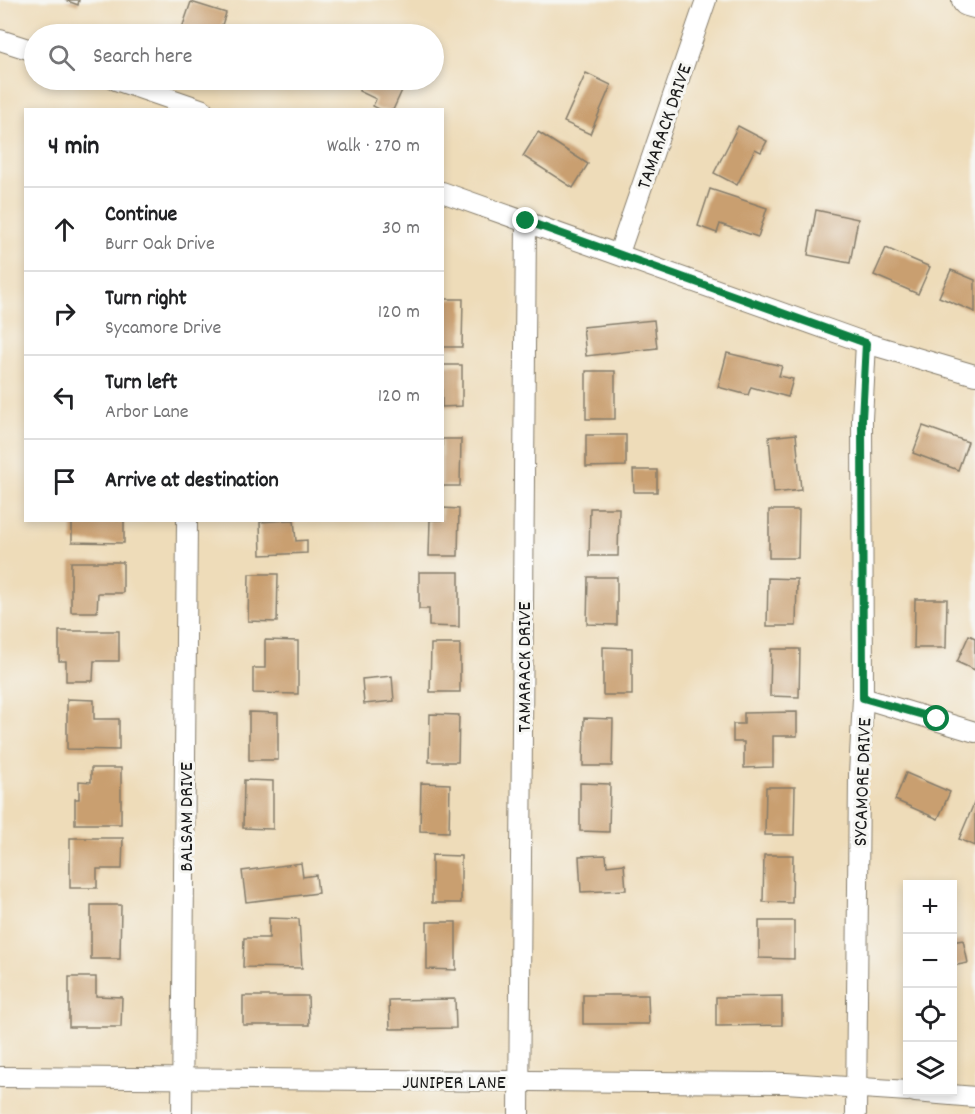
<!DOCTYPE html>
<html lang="en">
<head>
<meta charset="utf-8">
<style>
  :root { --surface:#fff; --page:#f2f2f2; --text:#202124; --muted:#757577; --line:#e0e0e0 }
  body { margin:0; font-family:Dekko,sans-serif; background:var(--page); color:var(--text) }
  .controls { position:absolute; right:18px; bottom:18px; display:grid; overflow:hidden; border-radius:0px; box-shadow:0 3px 9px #0003 }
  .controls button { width:54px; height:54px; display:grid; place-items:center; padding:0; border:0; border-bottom:2px solid var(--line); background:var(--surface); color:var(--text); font:30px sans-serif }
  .stop { position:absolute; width:18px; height:18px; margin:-14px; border:4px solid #0b8043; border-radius:50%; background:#fff }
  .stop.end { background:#0b8043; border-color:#fff; box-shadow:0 2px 6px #0008 }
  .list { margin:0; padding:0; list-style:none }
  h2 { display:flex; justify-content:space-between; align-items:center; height:78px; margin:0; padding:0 24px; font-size:26px }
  h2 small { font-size:20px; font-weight:400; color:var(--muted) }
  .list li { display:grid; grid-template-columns:39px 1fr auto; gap:18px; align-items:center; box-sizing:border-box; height:84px; padding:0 24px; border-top:2px solid var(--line) }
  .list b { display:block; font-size:22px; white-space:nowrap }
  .list p { margin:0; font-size:20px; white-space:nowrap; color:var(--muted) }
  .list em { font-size:20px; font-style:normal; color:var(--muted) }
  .icon { flex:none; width:33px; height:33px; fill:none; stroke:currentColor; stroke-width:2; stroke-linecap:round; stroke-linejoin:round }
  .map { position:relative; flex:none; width:975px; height:1114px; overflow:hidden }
  .search { position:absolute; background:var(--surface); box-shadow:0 3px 9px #0003; left:24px; top:24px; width:420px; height:66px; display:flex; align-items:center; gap:15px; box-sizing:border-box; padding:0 21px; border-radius:33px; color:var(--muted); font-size:22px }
  .panel { position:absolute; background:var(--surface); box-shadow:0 3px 9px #0003; left:24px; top:108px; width:420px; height:414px; border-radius:0px }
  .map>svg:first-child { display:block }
  .building { fill:#c99f6f }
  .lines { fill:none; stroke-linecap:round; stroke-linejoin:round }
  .minor-casing { stroke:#857c6a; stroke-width:22 }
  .primary-casing { stroke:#857c6a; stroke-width:34 }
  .minor { stroke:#fff; stroke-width:20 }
  .primary { stroke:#fff; stroke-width:32 }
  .route { stroke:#0b8043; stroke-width:8 }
  .labels { text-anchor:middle; stroke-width:6; stroke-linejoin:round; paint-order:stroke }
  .street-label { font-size:20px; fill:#1c1c1c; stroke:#f6f6f2 }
</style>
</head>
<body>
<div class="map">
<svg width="975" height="1114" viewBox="0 0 975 1114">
  <rect width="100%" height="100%" fill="#f6f6f2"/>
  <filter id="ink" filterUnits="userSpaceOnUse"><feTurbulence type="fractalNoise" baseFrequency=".0167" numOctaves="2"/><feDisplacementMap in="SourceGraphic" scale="12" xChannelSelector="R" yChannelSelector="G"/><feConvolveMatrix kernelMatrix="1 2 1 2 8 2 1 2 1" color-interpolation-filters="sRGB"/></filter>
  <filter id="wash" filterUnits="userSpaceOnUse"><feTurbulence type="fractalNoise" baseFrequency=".008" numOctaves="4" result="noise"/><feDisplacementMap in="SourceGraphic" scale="24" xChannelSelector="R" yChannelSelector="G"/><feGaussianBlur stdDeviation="1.35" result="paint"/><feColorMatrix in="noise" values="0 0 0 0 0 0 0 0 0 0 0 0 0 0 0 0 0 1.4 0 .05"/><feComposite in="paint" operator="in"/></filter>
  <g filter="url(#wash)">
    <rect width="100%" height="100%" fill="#eedcb9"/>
    <g id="blocks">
      <g class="building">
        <path d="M 65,0 L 79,0 L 78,5 Z"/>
        <path d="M 191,2 L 226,13 L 219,34 L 180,34 Z"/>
        <path d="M 586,73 L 611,85 L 590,134 L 564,122 Z"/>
        <path d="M 364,80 L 389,80 L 404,86 L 393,110 L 381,110 L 373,106 L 376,99 L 359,91 Z"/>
        <path d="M 738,126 L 767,141 L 761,152 L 755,149 L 737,185 L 714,173 Z"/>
        <path d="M 538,132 L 588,164 L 573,188 L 523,156 Z"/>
        <path d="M 710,189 L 767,208 L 758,237 L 720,224 L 717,233 L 698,226 Z"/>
        <path d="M 816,210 L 858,219 L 850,263 L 808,255 Z"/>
        <path d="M 886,248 L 930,267 L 918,294 L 874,275 Z"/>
        <path d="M 951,270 L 975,280 L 975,312 L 939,297 Z"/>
        <path d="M 442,299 L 463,299 L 462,347 L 442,347 Z"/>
        <path d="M 654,320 L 657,348 L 586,356 L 583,327 Z"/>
        <path d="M 727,353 L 782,366 L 779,376 L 793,379 L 788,397 L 751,387 L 748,395 L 718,387 Z"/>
        <path d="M 442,365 L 462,365 L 462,406 L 442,407 Z"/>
        <rect x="586" y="371" width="29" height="48"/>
        <path d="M 923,426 L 968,442 L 958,470 L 913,453 Z"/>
        <path d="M 796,434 L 801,490 L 774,493 L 769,437 Z"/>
        <path d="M 586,435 L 626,435 L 626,466 L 586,467 Z"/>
        <path d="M 442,439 L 461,439 L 460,486 L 442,486 Z"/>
        <path d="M 633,470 L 657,470 L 657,492 L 634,492 Z"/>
        <path d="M 442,508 L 459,509 L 458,556 L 429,556 L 430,520 L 442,520 Z"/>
        <path d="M 590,508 L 619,508 L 618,556 L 589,556 Z"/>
        <path d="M 769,510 L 799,510 L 798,558 L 769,558 Z"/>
        <path d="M 72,520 L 124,520 L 124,543 L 72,542 Z"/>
        <path d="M 288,520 L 294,520 L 296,541 L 307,540 L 307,553 L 261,555 L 260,522 Z"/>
        <path d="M 71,562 L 123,562 L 123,593 L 98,593 L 97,612 L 71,612 Z"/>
        <path d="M 419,572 L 459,572 L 459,627 L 429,626 L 429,609 L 419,609 Z"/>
        <path d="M 249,574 L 278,574 L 277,622 L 248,621 Z"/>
        <path d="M 588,577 L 617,577 L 617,625 L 587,624 Z"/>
        <path d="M 768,578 L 797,579 L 796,626 L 767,626 Z"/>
        <path d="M 915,599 L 947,599 L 946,648 L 914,648 Z"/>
        <path d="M 59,631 L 119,631 L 119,661 L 94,661 L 93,681 L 66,681 L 66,661 L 59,661 Z"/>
        <path d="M 969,635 L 975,638 L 975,670 L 957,662 Z"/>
        <path d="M 265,640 L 298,641 L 298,694 L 253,693 L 253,668 L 265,668 Z"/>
        <path d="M 431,644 L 460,644 L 460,692 L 430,692 Z"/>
        <path d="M 603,647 L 632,648 L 632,695 L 603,695 Z"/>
        <path d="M 771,649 L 800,649 L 799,697 L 770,696 Z"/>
        <path d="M 392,676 L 394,701 L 364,704 L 362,679 Z"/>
        <path d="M 67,699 L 94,700 L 94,719 L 119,719 L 119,750 L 67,749 Z"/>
        <path d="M 249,712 L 278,713 L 278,760 L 249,760 Z"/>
        <path d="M 797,712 L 797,736 L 773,736 L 773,767 L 744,768 L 744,742 L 733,742 L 733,724 L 744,724 L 744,713 Z"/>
        <path d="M 430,714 L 459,715 L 458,762 L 429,762 Z"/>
        <path d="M 584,718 L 613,719 L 612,766 L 583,766 Z"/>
        <path d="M 91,768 L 121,768 L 121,824 L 75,824 L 75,799 L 79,799 L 79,781 L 91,782 Z"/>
        <path d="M 906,773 L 950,792 L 938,819 L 895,800 Z"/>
        <path d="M 244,780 L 273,781 L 273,829 L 243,828 Z"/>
        <path d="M 421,783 L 450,784 L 449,832 L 420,831 Z"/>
        <path d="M 580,783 L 610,784 L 609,832 L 580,831 Z"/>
        <path d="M 766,787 L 795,787 L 794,835 L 765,835 Z"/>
        <path d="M 975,801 L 975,846 L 959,839 Z"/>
        <path d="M 70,838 L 123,838 L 122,869 L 97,869 L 97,888 L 70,888 Z"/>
        <path d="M 432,855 L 461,856 L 461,903 L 432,903 Z"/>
        <path d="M 606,855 L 607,866 L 624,864 L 626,890 L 581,892 L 579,856 Z"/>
        <path d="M 764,855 L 793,855 L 792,903 L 763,902 Z"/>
        <path d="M 301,863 L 303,877 L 316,875 L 318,893 L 246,902 L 242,871 Z"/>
        <path d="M 91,905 L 121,905 L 120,959 L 91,959 Z"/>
        <path d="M 269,918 L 299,919 L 302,968 L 243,967 L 244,938 L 269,938 Z"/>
        <path d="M 759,921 L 794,921 L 794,959 L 759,958 Z"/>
        <path d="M 427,922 L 456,922 L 456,970 L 427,969 Z"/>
        <path d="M 963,940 L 968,963 L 952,966 L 952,942 Z"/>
        <path d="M 69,977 L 96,977 L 96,996 L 122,997 L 121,1027 L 69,1027 Z"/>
        <path d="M 583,995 L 648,995 L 649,1024 L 583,1024 Z"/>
        <path d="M 243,996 L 308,996 L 309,1025 L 243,1025 Z"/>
        <path d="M 782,996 L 782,1025 L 716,1026 L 716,997 Z"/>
        <path d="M 455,999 L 456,1028 L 390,1029 L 389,1000 Z"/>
      </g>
    </g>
  </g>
  <g filter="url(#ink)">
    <use href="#blocks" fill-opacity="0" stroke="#857c6a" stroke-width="1.5"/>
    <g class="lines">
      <defs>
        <g id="minor">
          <path d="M 0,40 L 34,51"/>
          <path d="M 116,80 L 203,110"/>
          <path d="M 442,192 L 866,343 L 975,375"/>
          <path d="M 619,253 L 706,0"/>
          <path d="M 863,698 L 975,732"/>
          <path d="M 0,1077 L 786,1083 L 908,1091"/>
          <path d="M 915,1092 L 975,1097"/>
          <path d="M 182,1114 L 187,520"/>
          <path d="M 519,1114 L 526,221"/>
          <path d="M 856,1114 L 859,775 L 863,698 L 862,419 L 866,343"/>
        </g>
        <path id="primary" d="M 968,0 L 975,2"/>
      </defs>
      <use href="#minor" class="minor-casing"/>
      <use href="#primary" class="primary-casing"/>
      <use href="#minor" class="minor"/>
      <use href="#primary" class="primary"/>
    </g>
  </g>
  <g class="lines" filter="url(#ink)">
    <path class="route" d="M 526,221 L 866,343 L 862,419 L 863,698 L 937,719"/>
  </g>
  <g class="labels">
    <g class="street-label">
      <text transform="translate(663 126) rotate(-71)" y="7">TAMARACK DRIVE</text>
      <text transform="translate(523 667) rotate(-90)" y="7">TAMARACK DRIVE</text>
      <text transform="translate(861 782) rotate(-88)" y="7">SYCAMORE DRIVE</text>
      <text transform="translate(185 817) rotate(-90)" y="7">BALSAM DRIVE</text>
      <text x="454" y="1088">JUNIPER LANE</text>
    </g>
  </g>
</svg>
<div class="controls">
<button>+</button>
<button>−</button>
<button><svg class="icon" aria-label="locate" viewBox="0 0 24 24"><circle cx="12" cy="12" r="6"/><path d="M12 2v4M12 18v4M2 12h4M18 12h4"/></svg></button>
<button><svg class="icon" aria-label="layers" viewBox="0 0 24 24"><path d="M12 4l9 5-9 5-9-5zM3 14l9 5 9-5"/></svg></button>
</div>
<div class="stop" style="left:937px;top:719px"></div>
<div class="stop end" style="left:526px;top:221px"></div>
<div class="search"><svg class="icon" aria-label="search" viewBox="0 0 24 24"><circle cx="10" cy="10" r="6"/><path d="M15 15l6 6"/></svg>Search here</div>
<section class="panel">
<h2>4 min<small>Walk · 270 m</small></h2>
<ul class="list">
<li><svg class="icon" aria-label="ahead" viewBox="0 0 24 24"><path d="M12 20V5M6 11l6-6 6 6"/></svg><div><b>Continue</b><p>Burr Oak Drive</p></div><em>30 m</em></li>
<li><svg class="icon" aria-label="right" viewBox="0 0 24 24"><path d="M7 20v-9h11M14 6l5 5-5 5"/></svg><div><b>Turn right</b><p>Sycamore Drive</p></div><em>120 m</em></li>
<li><svg class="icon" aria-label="left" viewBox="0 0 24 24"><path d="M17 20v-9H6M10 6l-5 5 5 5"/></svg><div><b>Turn left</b><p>Arbor Lane</p></div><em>120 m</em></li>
<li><svg class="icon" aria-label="arrive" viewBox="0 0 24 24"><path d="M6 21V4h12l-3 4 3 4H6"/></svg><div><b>Arrive at destination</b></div></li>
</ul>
</section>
</div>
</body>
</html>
